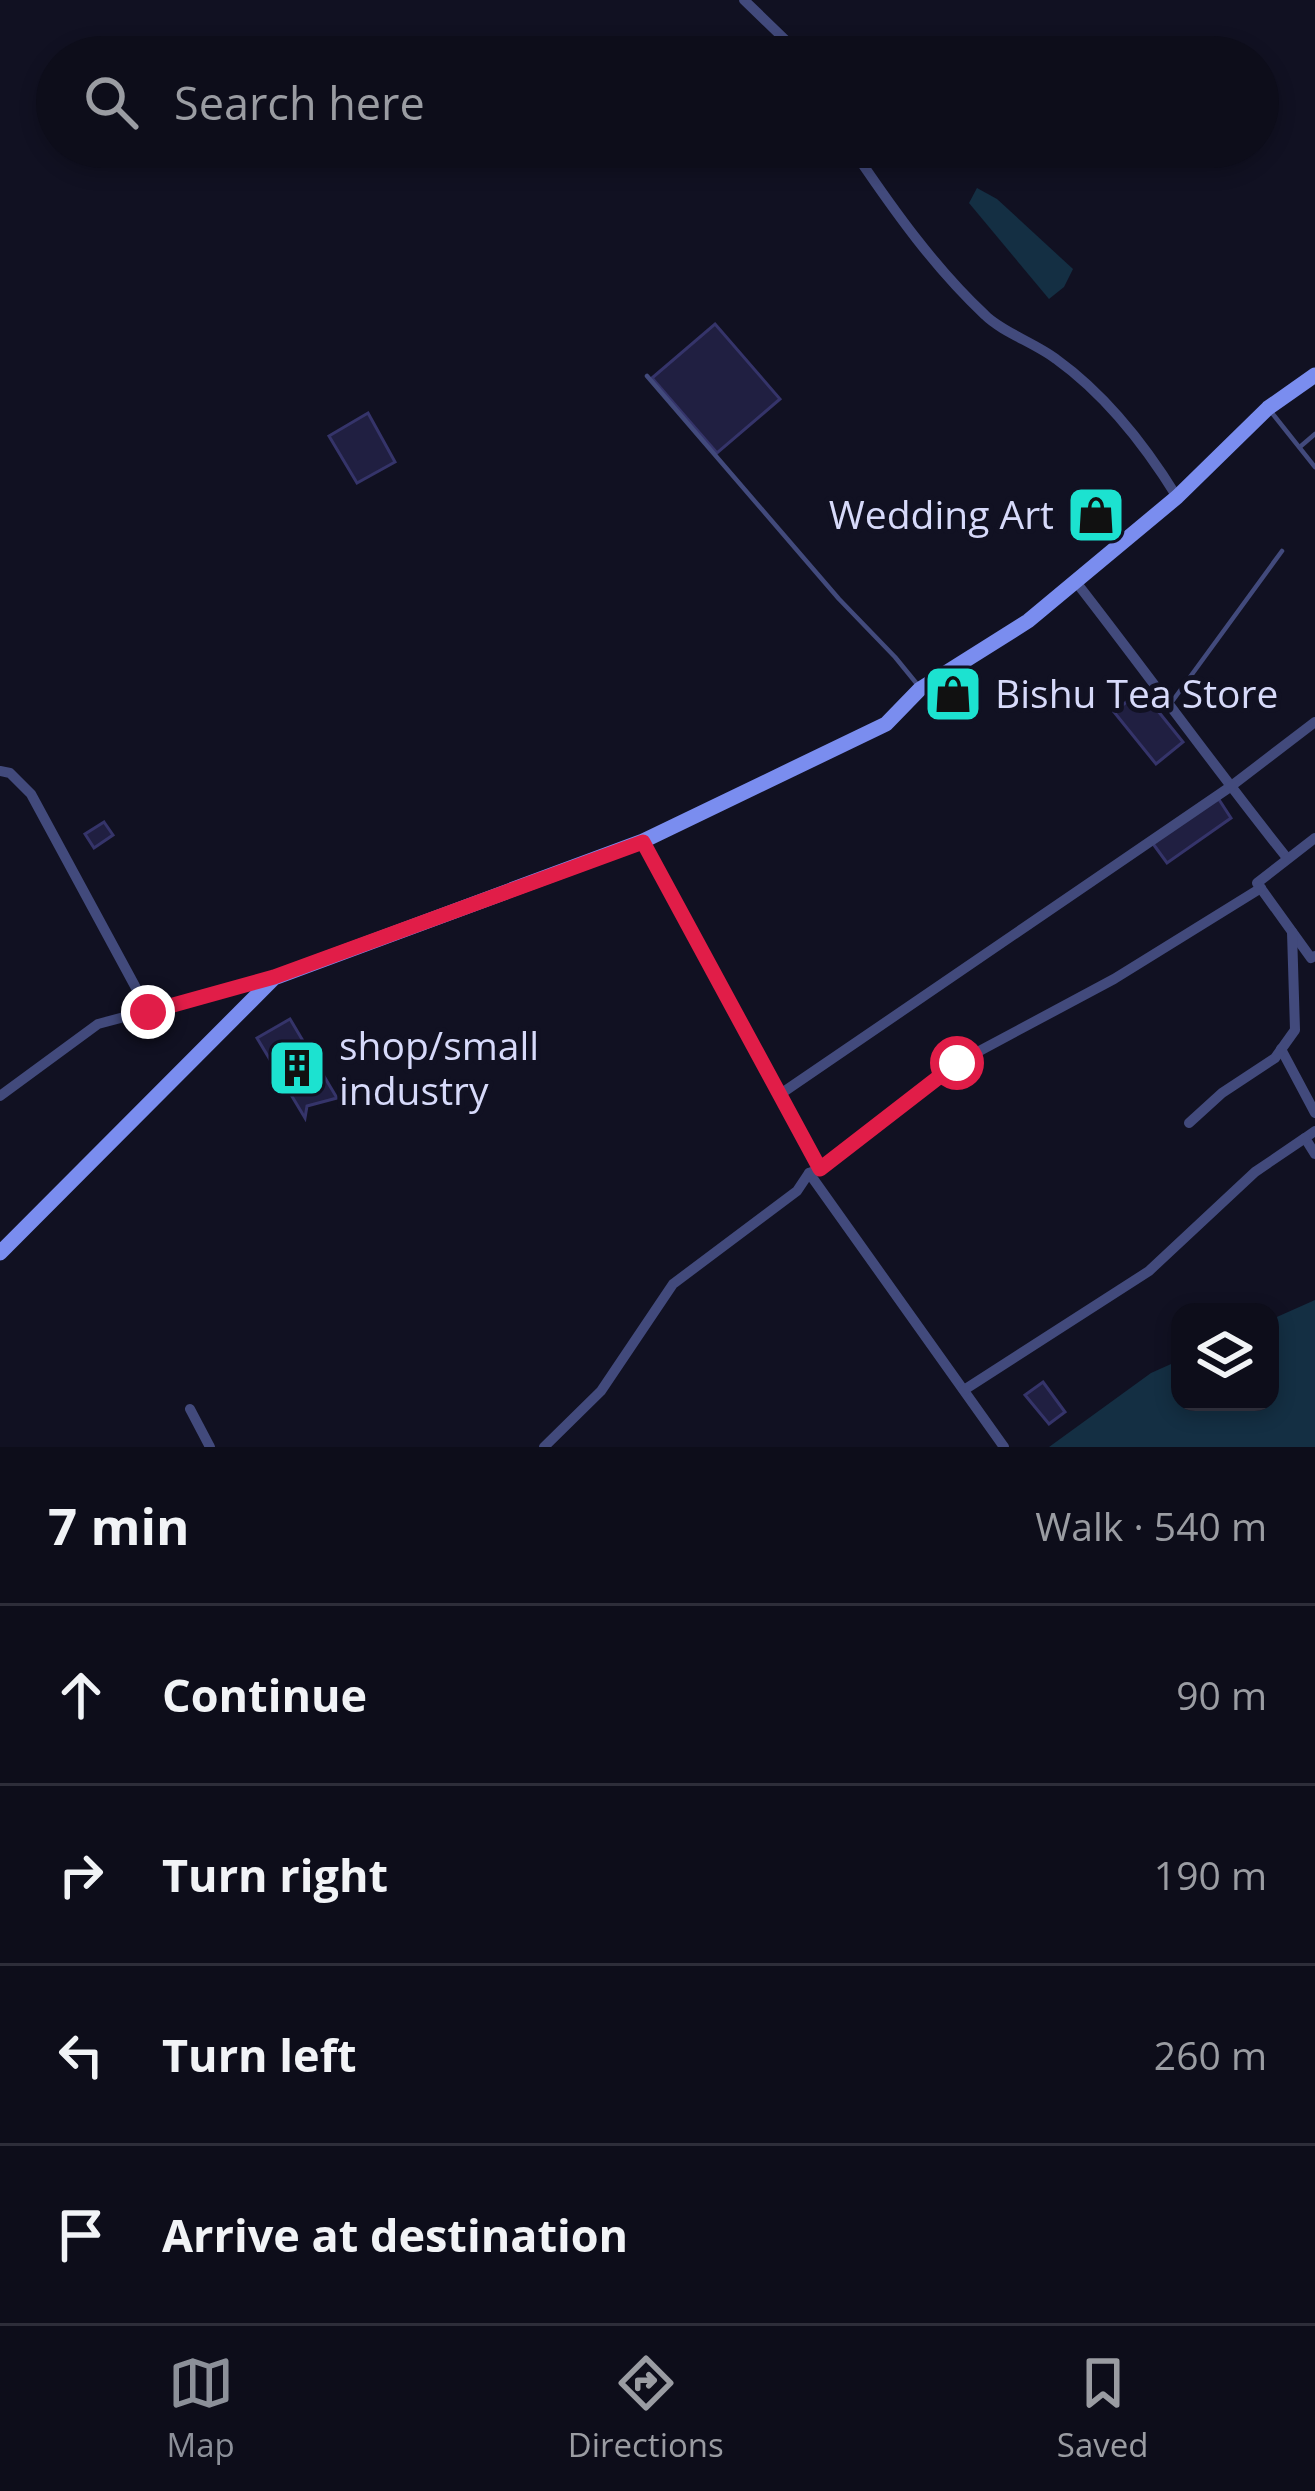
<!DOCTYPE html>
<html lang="en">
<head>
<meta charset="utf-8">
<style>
  :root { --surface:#0d0d1a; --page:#161623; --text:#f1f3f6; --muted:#9a9ca2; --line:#2d2d39; --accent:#8c9099 }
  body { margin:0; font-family:"Open Sans",sans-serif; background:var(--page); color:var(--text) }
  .controls { position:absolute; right:36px; bottom:36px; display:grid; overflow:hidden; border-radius:24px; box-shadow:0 6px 18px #0003 }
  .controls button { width:108px; height:108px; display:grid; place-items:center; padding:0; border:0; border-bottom:3px solid var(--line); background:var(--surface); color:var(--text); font:60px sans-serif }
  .stop { position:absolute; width:36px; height:36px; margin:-27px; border:9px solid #e11d48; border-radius:50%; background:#fff }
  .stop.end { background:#e11d48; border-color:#fff; box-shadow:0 3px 12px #0008 }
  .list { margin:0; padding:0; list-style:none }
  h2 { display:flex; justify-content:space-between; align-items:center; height:156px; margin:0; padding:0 48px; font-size:51px }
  h2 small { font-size:39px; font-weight:400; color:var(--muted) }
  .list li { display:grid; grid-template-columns:78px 1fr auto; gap:36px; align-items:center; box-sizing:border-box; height:180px; padding:0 48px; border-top:3px solid var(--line) }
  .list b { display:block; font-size:45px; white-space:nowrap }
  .list em { font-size:39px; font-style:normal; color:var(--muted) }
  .icon { flex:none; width:66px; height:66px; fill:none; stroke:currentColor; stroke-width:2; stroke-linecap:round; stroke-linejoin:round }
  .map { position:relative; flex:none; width:1315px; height:1447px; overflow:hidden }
  .search { position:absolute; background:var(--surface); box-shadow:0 6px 18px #0003; left:36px; right:36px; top:36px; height:132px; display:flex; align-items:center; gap:30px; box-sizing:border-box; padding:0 42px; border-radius:66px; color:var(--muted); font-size:45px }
  .sheet { height:876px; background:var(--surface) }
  nav { display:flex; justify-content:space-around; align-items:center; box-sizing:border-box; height:168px; border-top:3px solid var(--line); background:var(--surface); font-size:33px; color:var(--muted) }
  nav a { display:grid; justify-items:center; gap:6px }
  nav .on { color:var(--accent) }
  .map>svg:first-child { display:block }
  .water { fill:#142f43 }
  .building { fill:#201f41; stroke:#35346a; stroke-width:3 }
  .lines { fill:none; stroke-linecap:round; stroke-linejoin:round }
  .lane { stroke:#424a7c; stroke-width:4.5 }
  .street { stroke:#424a7c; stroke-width:10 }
  .secondary { stroke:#7a8def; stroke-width:15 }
  .route { stroke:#e11d48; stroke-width:15 }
  .labels { text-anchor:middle; stroke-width:10; stroke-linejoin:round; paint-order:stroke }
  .poi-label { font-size:39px; fill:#d7dafa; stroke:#112; text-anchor:start }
</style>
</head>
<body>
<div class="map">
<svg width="1315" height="1447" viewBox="0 0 1315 1447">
  <rect width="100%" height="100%" fill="#112"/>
  <g class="water">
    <path d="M 977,188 L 997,199 L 1073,269 L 1064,287 L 1049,299 L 969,203 Z"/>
    <path d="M 1315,1300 L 1315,1447 L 1049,1447 L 1151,1373 L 1180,1360 L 1180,1402 L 1270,1402 L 1270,1320 Z"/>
  </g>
  <g class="building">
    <path d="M 715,324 L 780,399 L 717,453 L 652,378 Z"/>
    <path d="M 368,413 L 395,462 L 357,483 L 329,436 Z"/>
    <path d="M 1141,690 L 1183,742 L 1156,764 L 1114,712 Z"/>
    <path d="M 1216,795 L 1231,818 L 1167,863 L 1151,841 Z"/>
    <path d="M 104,822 L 113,835 L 94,848 L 85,834 Z"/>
    <path d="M 290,1019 L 337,1098 L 307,1106 L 305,1118 L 257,1038 Z"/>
    <path d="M 1043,1382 L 1065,1412 L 1049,1424 L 1025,1395 Z"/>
  </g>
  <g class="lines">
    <g class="lane">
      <path d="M 647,376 L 839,599 L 895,657 L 917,684"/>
      <path d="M 1272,413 L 1315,467"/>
      <path d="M 1301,446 L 1315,434"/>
      <path d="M 1171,703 L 1282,551"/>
    </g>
    <g class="street">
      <path d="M 744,0 L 803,57"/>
      <path d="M 858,147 L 857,156 C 895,212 935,268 985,315 C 1002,332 1035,343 1056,359 C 1106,395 1145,445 1177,497"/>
      <path d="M 1076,582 C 1147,673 1215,768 1287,858"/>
      <path d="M 0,771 L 10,773 L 31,794 L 149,1012"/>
      <path d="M 1315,838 L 1257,883 L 1311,958 L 1315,956"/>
      <path d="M 643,841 L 820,1169"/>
      <path d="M 1281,1049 L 1315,1113"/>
      <path d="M 779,1095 L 1230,787 L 1315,722"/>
      <path d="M 0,1096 L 98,1024 L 271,978"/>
      <path d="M 1189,1123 L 1222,1093 L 1275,1058 L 1295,1030 L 1292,932"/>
      <path d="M 1315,1131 L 1305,1138 L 1315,1154"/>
      <path d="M 809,1173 L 1004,1447"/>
      <path d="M 964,1390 L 1149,1271 L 1255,1172 L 1305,1138"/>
      <path d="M 190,1409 L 210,1447"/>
      <path d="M 544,1447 L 601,1391 L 673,1284 L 797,1191 L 809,1173 L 820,1169 L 957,1063 L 1114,979 L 1261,888"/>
    </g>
    <path class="secondary" d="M 0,1253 L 274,978 L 643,841 L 886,724 L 920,689 L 1028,621 L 1177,497 L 1268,408 L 1315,375"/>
  </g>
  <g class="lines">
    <path class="route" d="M 148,1012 L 274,977 L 643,842 L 820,1169 L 957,1063"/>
  </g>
  <defs>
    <symbol id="shop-square" viewBox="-11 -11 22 22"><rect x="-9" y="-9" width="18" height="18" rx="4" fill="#1ce2d0" stroke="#112"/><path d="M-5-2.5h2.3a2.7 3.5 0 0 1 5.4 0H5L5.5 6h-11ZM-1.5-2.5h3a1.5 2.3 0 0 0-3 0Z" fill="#111"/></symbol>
    <symbol id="building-square" viewBox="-11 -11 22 22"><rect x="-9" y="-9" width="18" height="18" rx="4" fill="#1ce2d0" stroke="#112"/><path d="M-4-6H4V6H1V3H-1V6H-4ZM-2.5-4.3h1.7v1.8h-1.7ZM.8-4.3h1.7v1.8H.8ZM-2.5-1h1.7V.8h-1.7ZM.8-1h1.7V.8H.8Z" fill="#111"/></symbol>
  </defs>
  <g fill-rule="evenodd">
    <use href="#shop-square" x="1063" y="482" width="66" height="66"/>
    <use href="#shop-square" x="920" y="661" width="66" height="66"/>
    <use href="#building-square" x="264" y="1035" width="66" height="66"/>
  </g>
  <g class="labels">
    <g class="poi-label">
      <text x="1054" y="529" text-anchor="end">Wedding Art</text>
      <text x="995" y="708">Bishu Tea Store</text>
      <text x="339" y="1060">shop/small<tspan x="339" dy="45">industry</tspan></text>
    </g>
  </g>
</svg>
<div class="controls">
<button><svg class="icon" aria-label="layers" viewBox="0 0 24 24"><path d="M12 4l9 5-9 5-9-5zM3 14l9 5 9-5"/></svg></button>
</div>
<div class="stop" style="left:957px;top:1063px"></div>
<div class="stop end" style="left:148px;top:1012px"></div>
<div class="search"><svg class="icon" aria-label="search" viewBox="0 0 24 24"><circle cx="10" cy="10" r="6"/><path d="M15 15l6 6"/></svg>Search here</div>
</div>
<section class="sheet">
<h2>7 min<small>Walk · 540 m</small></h2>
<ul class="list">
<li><svg class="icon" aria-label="ahead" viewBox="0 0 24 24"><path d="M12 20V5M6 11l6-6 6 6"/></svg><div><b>Continue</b></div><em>90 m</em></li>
<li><svg class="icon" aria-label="right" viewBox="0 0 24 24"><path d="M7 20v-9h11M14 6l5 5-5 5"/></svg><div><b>Turn right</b></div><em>190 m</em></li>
<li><svg class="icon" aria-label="left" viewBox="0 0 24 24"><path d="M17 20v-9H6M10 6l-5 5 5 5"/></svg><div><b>Turn left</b></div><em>260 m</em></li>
<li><svg class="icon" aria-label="arrive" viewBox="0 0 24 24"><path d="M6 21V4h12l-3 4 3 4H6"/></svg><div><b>Arrive at destination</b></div></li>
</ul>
</section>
<nav>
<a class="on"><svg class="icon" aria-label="map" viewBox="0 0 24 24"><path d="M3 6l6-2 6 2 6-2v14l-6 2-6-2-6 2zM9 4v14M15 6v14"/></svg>Map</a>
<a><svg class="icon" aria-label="directions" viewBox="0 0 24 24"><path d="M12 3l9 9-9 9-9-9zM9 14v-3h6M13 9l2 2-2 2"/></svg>Directions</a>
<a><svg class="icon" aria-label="saved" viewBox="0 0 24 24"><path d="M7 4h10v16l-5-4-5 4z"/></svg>Saved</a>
</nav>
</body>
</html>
